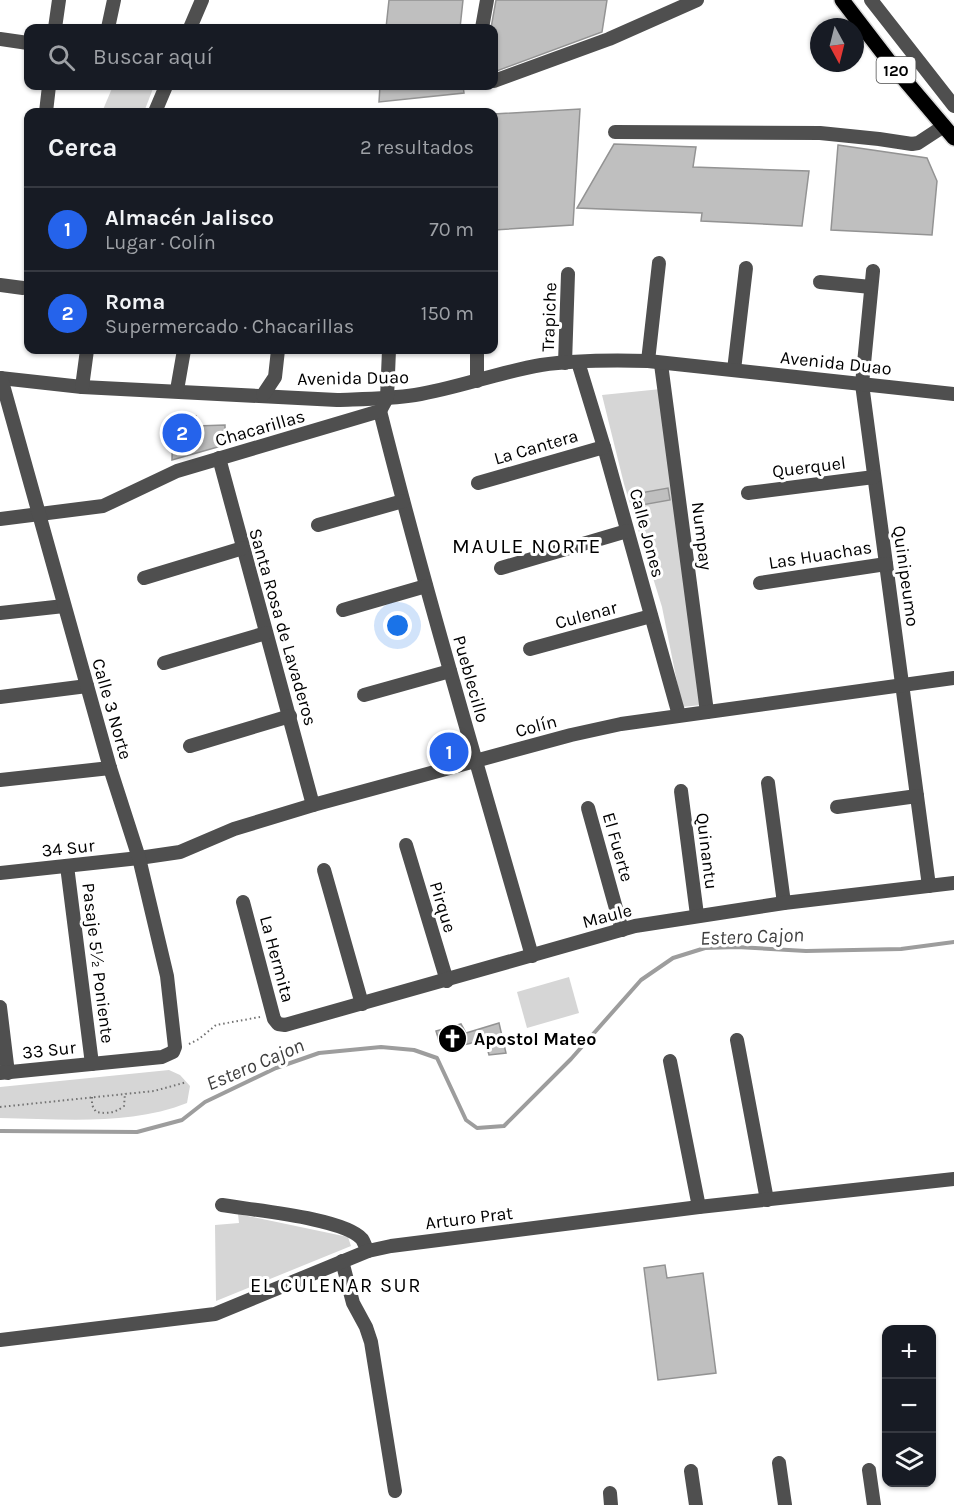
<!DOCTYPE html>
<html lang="es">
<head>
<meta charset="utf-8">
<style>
  :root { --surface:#171b24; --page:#20242c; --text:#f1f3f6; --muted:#9ea1a6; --line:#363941; --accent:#2563eb }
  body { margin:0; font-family:Karla,sans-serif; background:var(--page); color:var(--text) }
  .controls { position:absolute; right:18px; bottom:18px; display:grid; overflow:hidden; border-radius:12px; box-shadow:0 2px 4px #0004 }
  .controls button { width:54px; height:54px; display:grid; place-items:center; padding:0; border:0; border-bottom:2px solid var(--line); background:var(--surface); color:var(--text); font:30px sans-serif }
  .compass { position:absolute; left:810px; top:18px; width:54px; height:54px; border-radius:50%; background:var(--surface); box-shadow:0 2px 4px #0004; rotate:173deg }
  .you { position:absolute; left:398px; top:626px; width:21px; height:21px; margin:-15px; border:4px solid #fff; border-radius:50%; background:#1a73e8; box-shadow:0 0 0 9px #1a73e833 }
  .badge { display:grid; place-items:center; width:39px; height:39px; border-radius:50%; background:var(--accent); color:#fff; font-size:20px; font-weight:700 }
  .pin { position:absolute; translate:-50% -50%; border:3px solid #fff; box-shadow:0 2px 6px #0006 }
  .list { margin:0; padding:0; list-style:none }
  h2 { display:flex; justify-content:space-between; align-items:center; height:78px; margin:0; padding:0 24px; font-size:26px }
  h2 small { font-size:20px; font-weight:400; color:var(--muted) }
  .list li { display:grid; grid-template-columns:39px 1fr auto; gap:18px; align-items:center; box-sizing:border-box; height:84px; padding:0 24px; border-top:2px solid var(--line) }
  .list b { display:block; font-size:22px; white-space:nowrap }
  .list p { margin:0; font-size:20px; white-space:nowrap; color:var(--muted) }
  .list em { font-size:20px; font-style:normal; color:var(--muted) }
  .icon { flex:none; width:33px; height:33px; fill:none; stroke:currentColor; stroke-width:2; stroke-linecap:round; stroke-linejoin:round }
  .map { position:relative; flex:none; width:954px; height:1505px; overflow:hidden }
  .search { position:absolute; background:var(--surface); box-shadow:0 2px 4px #0004; left:24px; top:24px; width:474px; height:66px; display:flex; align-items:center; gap:15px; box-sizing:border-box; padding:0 21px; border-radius:12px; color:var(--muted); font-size:22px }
  .panel { position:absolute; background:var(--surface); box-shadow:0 2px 4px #0004; left:24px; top:108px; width:474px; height:246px; border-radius:12px }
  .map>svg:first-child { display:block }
  .green { fill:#d6d6d6 }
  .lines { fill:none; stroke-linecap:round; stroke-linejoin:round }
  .stream { stroke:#9d9d9d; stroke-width:4 }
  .building { fill:#bfbfbf; stroke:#939393; stroke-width:1.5 }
  .major-casing { stroke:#dbdbdb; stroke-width:18 }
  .path { stroke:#717171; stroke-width:2; stroke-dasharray:1.5 3; stroke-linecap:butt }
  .minor { stroke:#4f4f4f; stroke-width:14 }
  .major { stroke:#000; stroke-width:15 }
  .labels { text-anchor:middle; stroke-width:6; stroke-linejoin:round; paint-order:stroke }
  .shield { fill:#fff; stroke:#4c4c4c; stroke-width:1.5 }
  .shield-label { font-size:16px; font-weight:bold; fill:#000 }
  .street-label { font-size:18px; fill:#000; stroke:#fff }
  .poi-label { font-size:18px; font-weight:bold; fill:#000; stroke:#fff; text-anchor:start }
  .water-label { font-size:20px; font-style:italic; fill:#3e3e3e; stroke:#fff }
  .neighbourhood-label { font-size:20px; letter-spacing:1.5px; fill:#000; stroke:#fff }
  .quarter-label { font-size:21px; letter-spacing:1.5px; fill:#000; stroke:#fff }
</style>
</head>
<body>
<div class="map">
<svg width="954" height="1505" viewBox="0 0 954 1505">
  <rect width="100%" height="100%" fill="#fff"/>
  <g class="green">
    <path d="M 113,86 L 154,86 L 144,112 L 102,112 Z"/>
    <path d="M 661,389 L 701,705 L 682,707 L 662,607 L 624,484 L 602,395 Z"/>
    <path d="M 569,977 L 579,1013 L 527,1028 L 517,992 Z"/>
    <path d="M 169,1070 L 180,1075 L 190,1086 L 187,1103 C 129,1126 61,1119 0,1118 L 0,1087 Z"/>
    <path d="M 238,1214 L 348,1237 L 351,1246 L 216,1301 L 215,1225 L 239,1223 Z"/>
  </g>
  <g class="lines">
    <path class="stream" d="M 0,1131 L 137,1132 L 182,1120 L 205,1102 L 276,1068 L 319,1053 L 381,1047 L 414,1050 L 437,1058 L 466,1120 L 477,1128 L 504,1126 L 571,1059 L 641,980 L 673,958 L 705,948 L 737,947 L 806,951 L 901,949 L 954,942"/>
  </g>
  <g class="building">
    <path d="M 389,0 L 463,0 L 460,28 L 386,28 Z"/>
    <path d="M 496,0 L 607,0 L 602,32 L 494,72 L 494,28 L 491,28 Z"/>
    <path d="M 380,86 L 463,86 L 464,93 L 379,102 Z"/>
    <path d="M 580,109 L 573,225 L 494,230 L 494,114 Z"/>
    <path d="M 614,144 L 696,147 L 693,167 L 809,171 L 802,226 L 701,221 L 702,213 L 577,208 Z"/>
    <path d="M 838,145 L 927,158 L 937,181 L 932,235 L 831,230 Z"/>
    <path d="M 173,416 L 196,416 L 196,426 L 225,425 L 225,445 L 172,460 Z"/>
    <path d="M 668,488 L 670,500 L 642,505 L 640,493 Z"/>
    <path d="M 459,742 L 462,755 L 439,761 L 435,748 Z"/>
    <path d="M 499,1023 L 506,1053 L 489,1055 L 485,1040 L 459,1046 L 439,1041 L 436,1031 L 461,1024 L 466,1033 Z"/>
    <path d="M 665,1265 L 667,1278 L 703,1273 L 716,1373 L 658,1380 L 644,1268 Z"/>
  </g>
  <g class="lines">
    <defs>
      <path id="major" d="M 842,0 L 892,65 L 954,138"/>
    </defs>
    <use href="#major" class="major-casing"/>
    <g class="path">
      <path d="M 189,1044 L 199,1039 L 216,1025 L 260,1017"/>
      <path d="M 92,1097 L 92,1105 L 96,1112 C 108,1114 115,1113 124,1106 L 125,1093"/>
      <path d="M 0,1107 L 154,1091 L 187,1082"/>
    </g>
    <g class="minor">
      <path d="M 871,0 L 954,106"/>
      <path d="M 55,28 L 59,0"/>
      <path d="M 108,28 L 114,0"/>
      <path d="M 190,28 L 202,0"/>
      <path d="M 482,28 L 487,0"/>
      <path d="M 0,39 L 28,43"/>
      <path d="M 494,81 L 609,39 L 697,0"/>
      <path d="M 46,112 L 49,86"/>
      <path d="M 155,112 L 166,86"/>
      <path d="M 615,132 L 820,133 L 879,139 L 912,144 L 918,143 L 944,126"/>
      <path d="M 873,271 L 862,384 L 929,886"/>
      <path d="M 820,282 L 871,287"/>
      <path d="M 0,285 L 23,288"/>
      <path d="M 648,361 L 659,263"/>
      <path d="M 578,362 L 604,447 L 679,715"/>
      <path d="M 565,363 L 568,274"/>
      <path d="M 661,364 L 707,712"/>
      <path d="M 734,370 L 746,268"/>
      <path d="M 0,378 L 82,387 L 337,400 C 363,399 389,399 415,395 C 458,388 499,372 541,365 C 576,360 613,360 648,361 L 954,394"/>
      <path d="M 477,381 L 477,350"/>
      <path d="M 82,387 L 87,350"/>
      <path d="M 177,390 L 184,350"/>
      <path d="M 263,395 L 275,377 L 278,350"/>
      <path d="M 380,411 C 426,594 480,774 532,956"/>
      <path d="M 219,458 L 313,805"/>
      <path d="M 478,483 L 604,447"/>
      <path d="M 748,493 L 874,477"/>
      <path d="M 0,519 L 103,506 L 177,471 L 380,411 L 387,398 L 389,350"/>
      <path d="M 318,525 L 403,501"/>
      <path d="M 501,568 L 627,531"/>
      <path d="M 144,578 L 243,548"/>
      <path d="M 760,583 L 886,564"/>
      <path d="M 343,610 L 426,586"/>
      <path d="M 0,613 L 64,606"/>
      <path d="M 530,649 L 651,616"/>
      <path d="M 164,663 L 266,633"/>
      <path d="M 364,695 L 450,671"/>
      <path d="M 0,697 L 87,686"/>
      <path d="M 190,746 L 290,716"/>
      <path d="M 0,780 L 110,768"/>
      <path d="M 768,783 L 784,903"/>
      <path d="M 681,791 L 697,915"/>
      <path d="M 837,807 L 917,796"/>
      <path d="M 588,808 L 622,930"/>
      <path d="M 406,845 L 447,981"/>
      <path d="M 67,866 L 92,1064"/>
      <path d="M 324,870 L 362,1004"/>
      <path d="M 0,873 L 139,858 L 180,852 L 234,829 L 313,805 L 571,735 L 621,724 L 954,678"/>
      <path d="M 243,902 L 274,1019 L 278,1024 L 285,1025 L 635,926 L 784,903 L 954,883"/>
      <path d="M 0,1007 L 8,1073"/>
      <path d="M 737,1040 L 767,1200"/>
      <path d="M 670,1061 L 699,1207"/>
      <path d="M 0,1073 L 162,1057 L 173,1052 L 175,1047 L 167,976 L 139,858 L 110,768 L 1,378"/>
      <path d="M 222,1205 C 251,1210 344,1218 362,1239 C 364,1242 366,1248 368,1251"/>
      <path d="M 342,1261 L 353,1303 L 366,1327 L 371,1342 L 395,1491"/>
      <path d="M 0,1340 L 215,1314 L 368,1251 L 391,1246 L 699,1207 L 954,1179"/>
      <path d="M 779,1463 L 785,1505"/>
      <path d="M 869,1470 L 874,1505"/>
      <path d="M 691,1471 L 696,1505"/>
      <path d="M 610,1493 L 611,1505"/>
    </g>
    <use href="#major" class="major"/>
  </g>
  <defs>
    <symbol id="church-disc" viewBox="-11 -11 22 22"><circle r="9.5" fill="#000" stroke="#fff"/><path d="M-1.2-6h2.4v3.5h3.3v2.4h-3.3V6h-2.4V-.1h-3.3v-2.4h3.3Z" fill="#fff"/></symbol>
  </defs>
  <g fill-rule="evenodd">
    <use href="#church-disc" x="436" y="1022" width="33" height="33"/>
  </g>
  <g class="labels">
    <rect class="shield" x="876.5" y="57" width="39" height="26" rx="4.5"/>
    <g class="shield-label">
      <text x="896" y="76">120</text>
    </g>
    <g class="street-label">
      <text transform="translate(549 317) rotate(-88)" y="6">Trapiche</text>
      <text transform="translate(836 363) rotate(6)" y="6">Avenida Duao</text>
      <text transform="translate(353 378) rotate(-1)" y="6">Avenida Duao</text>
      <text transform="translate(260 428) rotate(-16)" y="6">Chacarillas</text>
      <text transform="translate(536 447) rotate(-16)" y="6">La Cantera</text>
      <text transform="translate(809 467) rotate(-7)" y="6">Querquel</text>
      <text transform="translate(647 533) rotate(75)" y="6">Calle Jones</text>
      <text transform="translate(702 536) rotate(83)" y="6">Numpay</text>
      <text transform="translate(820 555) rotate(-9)" y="6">Las Huachas</text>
      <text transform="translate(906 576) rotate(82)" y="6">Quinipeumo</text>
      <text transform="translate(586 615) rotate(-15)" y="6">Culenar</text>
      <text transform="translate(283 627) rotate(74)" y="6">Santa Rosa de Lavaderos</text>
      <text transform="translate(471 679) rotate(74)" y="6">Pueblecillo</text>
      <text transform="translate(112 709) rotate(74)" y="6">Calle 3 Norte</text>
      <text transform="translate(536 726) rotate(-15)" y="6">Colín</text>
      <text transform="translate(618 847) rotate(74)" y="6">El Fuerte</text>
      <text transform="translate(68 848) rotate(-6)" y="6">34 Sur</text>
      <text transform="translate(707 851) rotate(83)" y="6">Quinantu</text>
      <text transform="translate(443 907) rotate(73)" y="6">Pirque</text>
      <text transform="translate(607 916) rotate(-15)" y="6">Maule</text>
      <text transform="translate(277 959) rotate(75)" y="6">La Hermita</text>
      <text transform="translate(98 963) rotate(83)" y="6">Pasaje 5½ Poniente</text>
      <text transform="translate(49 1050) rotate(-6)" y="6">33 Sur</text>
      <text transform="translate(469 1218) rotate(-7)" y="6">Arturo Prat</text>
    </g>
    <g class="poi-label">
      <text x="474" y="1045">Apostol Mateo</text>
    </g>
    <g class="water-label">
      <text transform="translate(752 936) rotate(-2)" y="7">Estero Cajon</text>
      <text transform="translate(255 1064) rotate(-23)" y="7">Estero Cajon</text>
    </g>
    <g class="neighbourhood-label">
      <text x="336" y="1292">EL CULENAR SUR</text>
    </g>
    <g class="quarter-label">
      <text x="527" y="553">MAULE NORTE</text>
    </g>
  </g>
</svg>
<div class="controls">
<button>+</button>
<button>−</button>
<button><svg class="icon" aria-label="layers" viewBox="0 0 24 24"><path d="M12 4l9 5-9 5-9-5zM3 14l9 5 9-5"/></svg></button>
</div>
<svg class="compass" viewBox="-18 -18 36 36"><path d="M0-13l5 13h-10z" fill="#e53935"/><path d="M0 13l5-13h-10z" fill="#9ea1a6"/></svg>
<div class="you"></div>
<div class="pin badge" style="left:449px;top:752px">1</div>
<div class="pin badge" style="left:182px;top:433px">2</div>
<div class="search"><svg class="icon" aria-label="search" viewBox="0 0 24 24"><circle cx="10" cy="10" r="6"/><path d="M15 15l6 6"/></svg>Buscar aquí</div>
<section class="panel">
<h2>Cerca<small>2 resultados</small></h2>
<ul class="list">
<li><span class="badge">1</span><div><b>Almacén Jalisco</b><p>Lugar · Colín</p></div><em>70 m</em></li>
<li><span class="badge">2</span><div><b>Roma</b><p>Supermercado · Chacarillas</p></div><em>150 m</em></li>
</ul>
</section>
</div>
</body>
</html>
